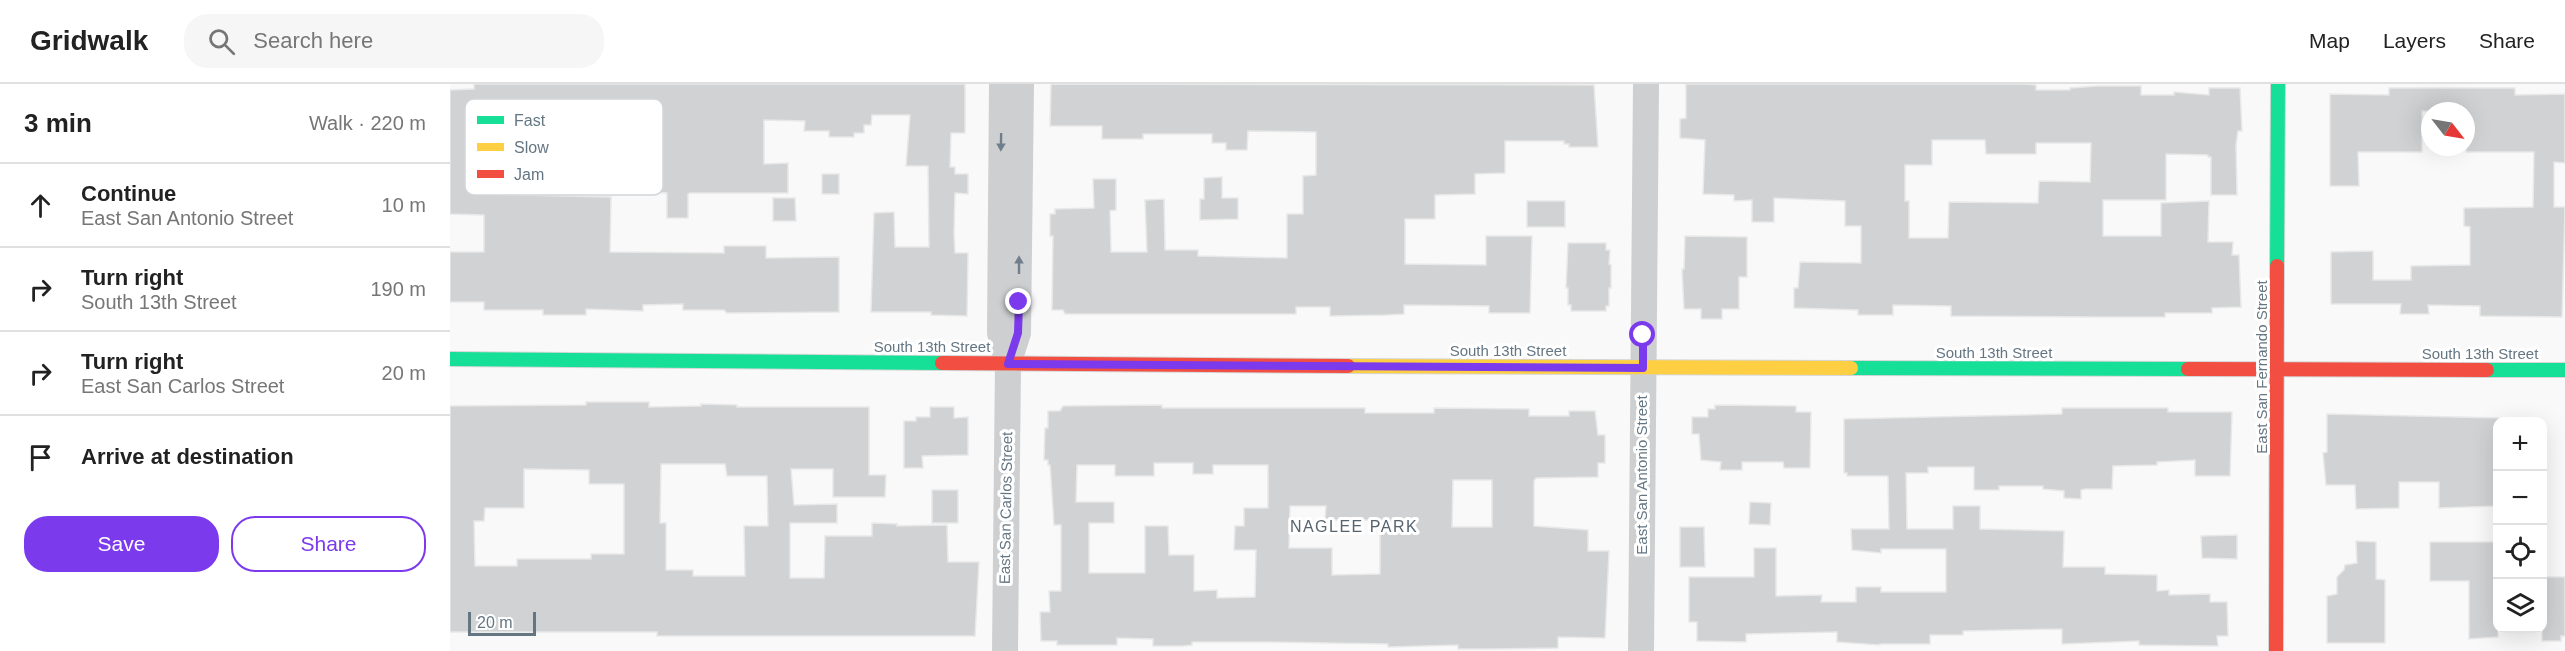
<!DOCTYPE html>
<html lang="en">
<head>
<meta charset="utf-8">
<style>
  :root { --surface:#fff; --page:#f6f6f6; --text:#222; --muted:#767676; --line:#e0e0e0; --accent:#7c3aed }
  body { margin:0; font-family:Helvetica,sans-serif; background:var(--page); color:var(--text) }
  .controls { position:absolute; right:18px; bottom:18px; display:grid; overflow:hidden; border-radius:12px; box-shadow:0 6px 24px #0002 }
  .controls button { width:54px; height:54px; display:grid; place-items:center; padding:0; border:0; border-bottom:2px solid var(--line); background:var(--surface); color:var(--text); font:30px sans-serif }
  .compass { position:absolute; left:1971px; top:18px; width:54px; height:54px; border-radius:50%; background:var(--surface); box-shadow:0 6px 24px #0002; rotate:121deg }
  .scale { position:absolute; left:18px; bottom:15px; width:68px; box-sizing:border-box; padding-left:6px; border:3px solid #657683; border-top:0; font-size:16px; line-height:21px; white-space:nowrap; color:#657683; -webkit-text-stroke:4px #fff; paint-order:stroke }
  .stop { position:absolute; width:18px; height:18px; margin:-14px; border:4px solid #7c3aed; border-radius:50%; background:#fff }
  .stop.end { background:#7c3aed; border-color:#fff; box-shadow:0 2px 6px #0008 }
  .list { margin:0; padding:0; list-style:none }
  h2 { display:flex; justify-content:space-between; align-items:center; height:78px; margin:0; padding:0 24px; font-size:26px }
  h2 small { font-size:20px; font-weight:400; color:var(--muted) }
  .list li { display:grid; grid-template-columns:39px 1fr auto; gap:18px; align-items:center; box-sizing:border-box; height:84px; padding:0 24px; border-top:2px solid var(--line) }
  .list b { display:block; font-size:22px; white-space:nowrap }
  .list p { margin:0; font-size:20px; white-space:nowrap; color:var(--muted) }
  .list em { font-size:20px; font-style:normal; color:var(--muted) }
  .actions { display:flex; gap:12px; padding:18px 24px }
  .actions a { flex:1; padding:14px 0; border:2px solid var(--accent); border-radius:24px; text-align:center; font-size:21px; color:var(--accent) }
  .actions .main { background:var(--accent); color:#fff }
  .icon { flex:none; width:33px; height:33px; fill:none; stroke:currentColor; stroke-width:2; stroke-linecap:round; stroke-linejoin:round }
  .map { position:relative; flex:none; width:2115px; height:567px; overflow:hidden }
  header { display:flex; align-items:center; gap:36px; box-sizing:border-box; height:84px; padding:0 30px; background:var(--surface); border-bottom:2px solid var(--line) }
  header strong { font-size:28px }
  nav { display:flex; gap:33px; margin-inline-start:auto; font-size:21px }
  .search { width:420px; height:54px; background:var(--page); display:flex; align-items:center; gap:15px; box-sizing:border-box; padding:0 21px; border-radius:24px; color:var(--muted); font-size:22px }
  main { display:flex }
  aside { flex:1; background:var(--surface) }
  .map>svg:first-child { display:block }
  .building { fill:#d0d2d3; stroke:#e8e8e8; stroke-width:1.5; fill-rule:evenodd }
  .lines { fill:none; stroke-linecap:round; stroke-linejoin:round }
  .fast-casing { stroke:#d5d6d7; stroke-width:16 }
  .slow-casing { stroke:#d5d6d7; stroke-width:16 }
  .jam-casing { stroke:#d5d6d7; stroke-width:16 }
  .street { stroke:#cecfd0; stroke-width:26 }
  .fast { stroke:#16e098; stroke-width:14 }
  .slow { stroke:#ffcf43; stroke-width:14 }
  .jam { stroke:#f24e42; stroke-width:14 }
  .oneway { fill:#707f8b }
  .route { stroke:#7c3aed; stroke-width:8 }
  .labels { text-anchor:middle; stroke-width:6; stroke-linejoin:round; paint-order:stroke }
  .street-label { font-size:15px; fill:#657683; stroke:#fff }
  .neighbourhood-label { font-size:16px; letter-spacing:1.5px; fill:#57646e; stroke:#fff }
  .key { fill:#fff; stroke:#d1d6da; stroke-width:1.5 }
  .key-label { font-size:16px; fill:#657683 }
</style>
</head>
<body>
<header>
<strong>Gridwalk</strong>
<div class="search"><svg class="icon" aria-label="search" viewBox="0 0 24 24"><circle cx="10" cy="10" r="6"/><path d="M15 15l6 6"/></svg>Search here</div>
<nav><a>Map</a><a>Layers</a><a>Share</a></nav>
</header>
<main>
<aside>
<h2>3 min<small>Walk · 220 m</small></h2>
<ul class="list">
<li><svg class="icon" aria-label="ahead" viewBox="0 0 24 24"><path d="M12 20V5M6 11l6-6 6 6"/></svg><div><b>Continue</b><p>East San Antonio Street</p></div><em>10 m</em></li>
<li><svg class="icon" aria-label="right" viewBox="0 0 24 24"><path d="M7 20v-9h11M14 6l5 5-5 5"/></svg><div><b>Turn right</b><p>South 13th Street</p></div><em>190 m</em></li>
<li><svg class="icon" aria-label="right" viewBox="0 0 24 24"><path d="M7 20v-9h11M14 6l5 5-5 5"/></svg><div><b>Turn right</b><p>East San Carlos Street</p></div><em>20 m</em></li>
<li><svg class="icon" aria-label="arrive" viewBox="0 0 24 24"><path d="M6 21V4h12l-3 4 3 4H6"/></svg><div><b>Arrive at destination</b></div></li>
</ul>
<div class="actions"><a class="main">Save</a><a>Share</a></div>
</aside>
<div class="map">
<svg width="2115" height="567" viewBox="0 0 2115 567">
  <rect width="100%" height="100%" fill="#f9f9f9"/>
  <g class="building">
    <path d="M 24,0 L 515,0 L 515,49 L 501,49 L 500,83 L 505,83 L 505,90 L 518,90 L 518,110 L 505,109 L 504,149 L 505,169 L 518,169 L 517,232 L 481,231 L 481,228 L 421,228 L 424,129 L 444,128 L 445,163 L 479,163 L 478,82 L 456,82 L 460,31 L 422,31 L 421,41 L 414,41 L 414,49 L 404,49 L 404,53 L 379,53 L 379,47 L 354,47 L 355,37 L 314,36 L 314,80 L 338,79 L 338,109 L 240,109 L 238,110 L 238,134 L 217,134 L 217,109 L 197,108 L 197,71 L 190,71 L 190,52 L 149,52 L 149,59 L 127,59 L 127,49 L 59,48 L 59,52 L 30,52 L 30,110 L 161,113 L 160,168 L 274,169 L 274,162 L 316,162 L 316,174 L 389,173 L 389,228 L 277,229 L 274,226 L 233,226 L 233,220 L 193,221 L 193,227 L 136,225 L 136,231 L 93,231 L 93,226 L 34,226 L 34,218 L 0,218 L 0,168 L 34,168 L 34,131 L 0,130 L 0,6 L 24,5 Z"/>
    <path d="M 601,0 L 1144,1 L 1148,63 L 1119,63 L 1119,60 L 1114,60 L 1114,57 L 1055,57 L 1055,89 L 1025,90 L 1025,110 L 985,111 L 985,135 L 955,135 L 955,180 L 1036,181 L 1036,152 L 1082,152 L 1080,229 L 1039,229 L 1039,222 L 954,221 L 954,230 L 937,231 L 880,232 L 880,223 L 846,223 L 846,230 L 615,230 L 613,226 L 602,226 L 603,152 L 600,152 L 600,130 L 605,130 L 605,125 L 644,124 L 643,95 L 666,95 L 666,126 L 660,127 L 661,168 L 697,168 L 695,116 L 714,115 L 715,166 L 748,166 L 748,172 L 837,174 L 837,130 L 853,130 L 853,92 L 866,91 L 866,48 L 798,47 L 797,66 L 776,66 L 776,59 L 762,59 L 762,50 L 693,50 L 693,55 L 652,55 L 652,42 L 600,42 Z"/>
    <path d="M 1236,0 L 1573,0 L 1586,1 L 1586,6 L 1620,6 L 1620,4 L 1648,2 L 1691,2 L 1691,11 L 1724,11 L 1724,8 L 1759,11 L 1759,4 L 1790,4 L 1792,47 L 1788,47 L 1786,61 L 1787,111 L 1761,111 L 1761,73 L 1758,73 L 1758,71 L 1716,70 L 1716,116 L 1653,116 L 1653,152 L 1711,152 L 1711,119 L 1759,117 L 1758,158 L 1783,158 L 1782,171 L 1789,171 L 1791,223 L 1762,224 L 1762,229 L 1715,229 L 1715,233 L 1644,233 L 1501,232 L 1501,222 L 1443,221 L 1443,231 L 1408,231 L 1408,226 L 1344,224 L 1344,204 L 1348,204 L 1350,178 L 1411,179 L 1411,142 L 1395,142 L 1395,117 L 1324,114 L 1324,138 L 1302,138 L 1302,116 L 1284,117 L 1284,111 L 1253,110 L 1255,56 L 1230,54 L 1230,35 L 1236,34 ZM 1482,56 L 1535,56 L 1536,70 L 1586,70 L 1586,59 L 1641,59 L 1640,98 L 1589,97 L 1588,119 L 1499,118 L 1498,154 L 1459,154 L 1459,117 L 1455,117 L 1455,81 L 1482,81 Z"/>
    <path d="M 1939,4 L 2065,4 L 2065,11 L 2115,10 L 2115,79 L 2104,78 L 2104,123 L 2115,123 L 2112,233 L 2030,232 L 2030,222 L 1978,221 L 1979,230 L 1950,230 L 1951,220 L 1881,220 L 1881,168 L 1923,167 L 1923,196 L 1961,196 L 1961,182 L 2020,181 L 2020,143 L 2014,142 L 2014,124 L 2083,123 L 2084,68 L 2016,68 L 2016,27 L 1972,27 L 1972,68 L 1908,68 L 1909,102 L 1880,102 L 1880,10 L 1939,11 Z"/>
    <rect x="372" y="90" width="17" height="20"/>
    <path d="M 772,93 L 772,114 L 788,114 L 788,135 L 750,136 L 750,115 L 754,115 L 754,94 Z"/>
    <path d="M 323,114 L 345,114 L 346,137 L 323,137 Z"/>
    <rect x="1077" y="117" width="38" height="26"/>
    <path d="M 1235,152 L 1297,153 L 1297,193 L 1289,193 L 1289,225 L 1272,225 L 1272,235 L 1251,235 L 1251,225 L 1234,225 L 1232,185 L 1234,185 Z"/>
    <path d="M 1118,159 L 1156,159 L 1156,166 L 1160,166 L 1159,180 L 1161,181 L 1161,204 L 1159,204 L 1159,222 L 1156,222 L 1156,227 L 1121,227 L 1121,221 L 1118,221 L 1118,204 L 1116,204 Z"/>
    <path d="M 136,318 L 199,318 L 199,323 L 251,322 L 251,320 L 287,321 L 287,323 L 419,323 L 419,391 L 436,391 L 435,413 L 383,413 L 383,385 L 341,385 L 344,421 L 387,420 L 387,439 L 340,439 L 340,494 L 374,494 L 375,452 L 422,452 L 422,439 L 447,440 L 447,442 L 497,441 L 498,478 L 529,478 L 525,552 L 207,552 L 207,548 L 0,548 L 0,322 L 136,321 ZM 211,380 L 275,380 L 277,392 L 317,392 L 318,442 L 294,442 L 295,492 L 243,492 L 243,486 L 216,486 L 216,439 L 210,439 ZM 74,385 L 139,386 L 139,400 L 174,400 L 174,470 L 141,470 L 141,475 L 67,475 L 67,482 L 25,482 L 24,437 L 34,437 L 35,424 L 74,424 Z"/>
    <path d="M 712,321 L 712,324 L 915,324 L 915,329 L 984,329 L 984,324 L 1079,325 L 1079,332 L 1119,332 L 1119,327 L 1145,327 L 1148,351 L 1155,351 L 1155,379 L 1148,379 L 1148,393 L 1086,394 L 1084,397 L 1084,442 L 1138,446 L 1138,467 L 1159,467 L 1155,554 L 1108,553 L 1108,564 L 1042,565 L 1008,565 L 1008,561 L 938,563 L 938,560 L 821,558 L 742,558 L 742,561 L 733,562 L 703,562 L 703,555 L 667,554 L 667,561 L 607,561 L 607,557 L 591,557 L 590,528 L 600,528 L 599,507 L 611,507 L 611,441 L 604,441 L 600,381 L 598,381 L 598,376 L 594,376 L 595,344 L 598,344 L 598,327 L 610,327 L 613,322 ZM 704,379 L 743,379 L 743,390 L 763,390 L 763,381 L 818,381 L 818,424 L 794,424 L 794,442 L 785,442 L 784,466 L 806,466 L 805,513 L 767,514 L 767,506 L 744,507 L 744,471 L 719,471 L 718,442 L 695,442 L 695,489 L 639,489 L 639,439 L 664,439 L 664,418 L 626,418 L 627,381 L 665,381 L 665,392 L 704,392 ZM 1003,396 L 1042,396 L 1042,443 L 1002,443 ZM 840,422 L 876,422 L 875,436 L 921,436 L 921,442 L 930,442 L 930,490 L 882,491 L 882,464 L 839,464 Z"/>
    <path d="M 1265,321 L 1346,322 L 1346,328 L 1361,328 L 1360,384 L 1334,384 L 1333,378 L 1292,378 L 1292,386 L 1270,386 L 1271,378 L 1251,376 L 1249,350 L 1242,350 L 1242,333 L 1258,333 L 1258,325 L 1265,325 Z"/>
    <path d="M 480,323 L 504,323 L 504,334 L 518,333 L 518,371 L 472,372 L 473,384 L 454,384 L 454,337 L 466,337 L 466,333 L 480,333 Z"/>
    <path d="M 1612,324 L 1718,324 L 1718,328 L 1782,328 L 1780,392 L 1745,392 L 1745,376 L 1707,378 L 1707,381 L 1663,382 L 1662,405 L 1635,405 L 1631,406 L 1631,415 L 1614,414 L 1614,407 L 1593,405 L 1593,402 L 1549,402 L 1549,406 L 1524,406 L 1524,383 L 1478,383 L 1478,389 L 1456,389 L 1457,445 L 1503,445 L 1503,422 L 1530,422 L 1530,445 L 1614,447 L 1613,483 L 1655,483 L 1655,490 L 1707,491 L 1707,507 L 1719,506 L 1719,511 L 1760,510 L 1760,518 L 1777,518 L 1778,552 L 1767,552 L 1768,562 L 1689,561 L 1689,557 L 1612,560 L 1612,545 L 1513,547 L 1513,551 L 1480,551 L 1480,560 L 1430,560 L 1430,561 L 1387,558 L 1387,548 L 1296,550 L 1296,558 L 1247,557 L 1247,538 L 1239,538 L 1239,493 L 1304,493 L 1304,464 L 1326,464 L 1326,512 L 1372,511 L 1371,518 L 1406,518 L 1406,503 L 1431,503 L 1431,508 L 1496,508 L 1496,465 L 1431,465 L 1431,469 L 1402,466 L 1401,445 L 1439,445 L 1438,392 L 1397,392 L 1397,389 L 1394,389 L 1394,335 L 1612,330 Z"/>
    <path d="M 1877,330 L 2048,334 L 2048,422 L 1989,424 L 1989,398 L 1949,398 L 1949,424 L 1906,425 L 1905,401 L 1876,401 L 1873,369 L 1877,368 Z"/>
    <rect x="482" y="406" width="26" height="33"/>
    <path d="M 1300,418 L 1321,419 L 1320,441 L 1299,440 Z"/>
    <path d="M 1230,443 L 1254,443 L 1255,483 L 1230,483 Z"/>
    <path d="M 1787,451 L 1787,475 L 1752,474 L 1751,452 Z"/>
    <path d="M 1906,457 L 1926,458 L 1926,495 L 1935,496 L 1935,559 L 1877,559 L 1877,512 L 1887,510 L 1887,493 L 1894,486 L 1895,481 L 1907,479 Z"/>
    <path d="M 1980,458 L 2048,458 L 2048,553 L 2019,555 L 2019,497 L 1980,497 Z"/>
    <path d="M 2092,493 L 2115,493 L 2115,552 L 2111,552 L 2111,557 L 2092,557 Z"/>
  </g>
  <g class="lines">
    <defs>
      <g id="fast">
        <path d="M 1827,182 L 1828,0"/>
        <path d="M 0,275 L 492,279"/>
        <path d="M 1401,284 L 1738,285"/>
        <path d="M 2037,286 L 2115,286"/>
      </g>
      <path id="slow" d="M 898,282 L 1401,284"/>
      <g id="jam">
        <path d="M 492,279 L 898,282"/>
        <path d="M 1738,285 L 2037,286"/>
        <path d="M 1826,567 L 1827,182"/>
      </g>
    </defs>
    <use href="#fast" class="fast-casing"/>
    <use href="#slow" class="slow-casing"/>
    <use href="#jam" class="jam-casing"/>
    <g class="street">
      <path d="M 552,0 L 550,249 L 558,280 L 555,567"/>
      <path d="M 558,280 L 568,249 L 571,0"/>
      <path d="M 1191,567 L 1196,0"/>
    </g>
    <use href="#fast" class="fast"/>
    <use href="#slow" class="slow"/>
    <use href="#jam" class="jam"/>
  </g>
  <defs><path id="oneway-solid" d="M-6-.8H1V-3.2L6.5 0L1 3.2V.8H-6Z" transform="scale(1.5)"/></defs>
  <g class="oneway">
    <use href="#oneway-solid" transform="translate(551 58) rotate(91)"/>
    <use href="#oneway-solid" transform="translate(569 181) rotate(-90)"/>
  </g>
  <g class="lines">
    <path class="route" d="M 569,218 L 568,249 L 558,280 L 1193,284 L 1193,251"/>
  </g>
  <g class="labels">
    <g class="street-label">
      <text x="482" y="268">South 13th Street</text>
      <text x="1058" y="272">South 13th Street</text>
      <text x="1544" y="274">South 13th Street</text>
      <text x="2030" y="275">South 13th Street</text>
      <text transform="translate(1812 283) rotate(-90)" y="5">East San Fernando Street</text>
      <text transform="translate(1192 391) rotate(-90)" y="5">East San Antonio Street</text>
      <text transform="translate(556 424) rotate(-89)" y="5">East San Carlos Street</text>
    </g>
    <g class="neighbourhood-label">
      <text x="904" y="448">NAGLEE PARK</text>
    </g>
  </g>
  <rect x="15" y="15" width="198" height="96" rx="9" class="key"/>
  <rect x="27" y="32" width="27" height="8" fill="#16e098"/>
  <rect x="27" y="59" width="27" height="8" fill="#ffcf43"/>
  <rect x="27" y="86" width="27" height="8" fill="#f24e42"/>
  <g class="key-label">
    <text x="64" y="42">Fast</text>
    <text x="64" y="69">Slow</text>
    <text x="64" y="96">Jam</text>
  </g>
</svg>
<div class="controls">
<button>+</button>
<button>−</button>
<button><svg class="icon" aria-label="locate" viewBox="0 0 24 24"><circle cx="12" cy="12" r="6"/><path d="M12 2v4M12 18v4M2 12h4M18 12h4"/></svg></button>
<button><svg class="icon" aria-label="layers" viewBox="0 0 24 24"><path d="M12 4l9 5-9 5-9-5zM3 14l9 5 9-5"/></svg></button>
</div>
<svg class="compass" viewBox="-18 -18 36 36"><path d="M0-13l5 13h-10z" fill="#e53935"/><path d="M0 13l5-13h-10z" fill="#767676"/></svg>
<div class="scale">20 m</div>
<div class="stop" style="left:1193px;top:251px"></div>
<div class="stop end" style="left:569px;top:218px"></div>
</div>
</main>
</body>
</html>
